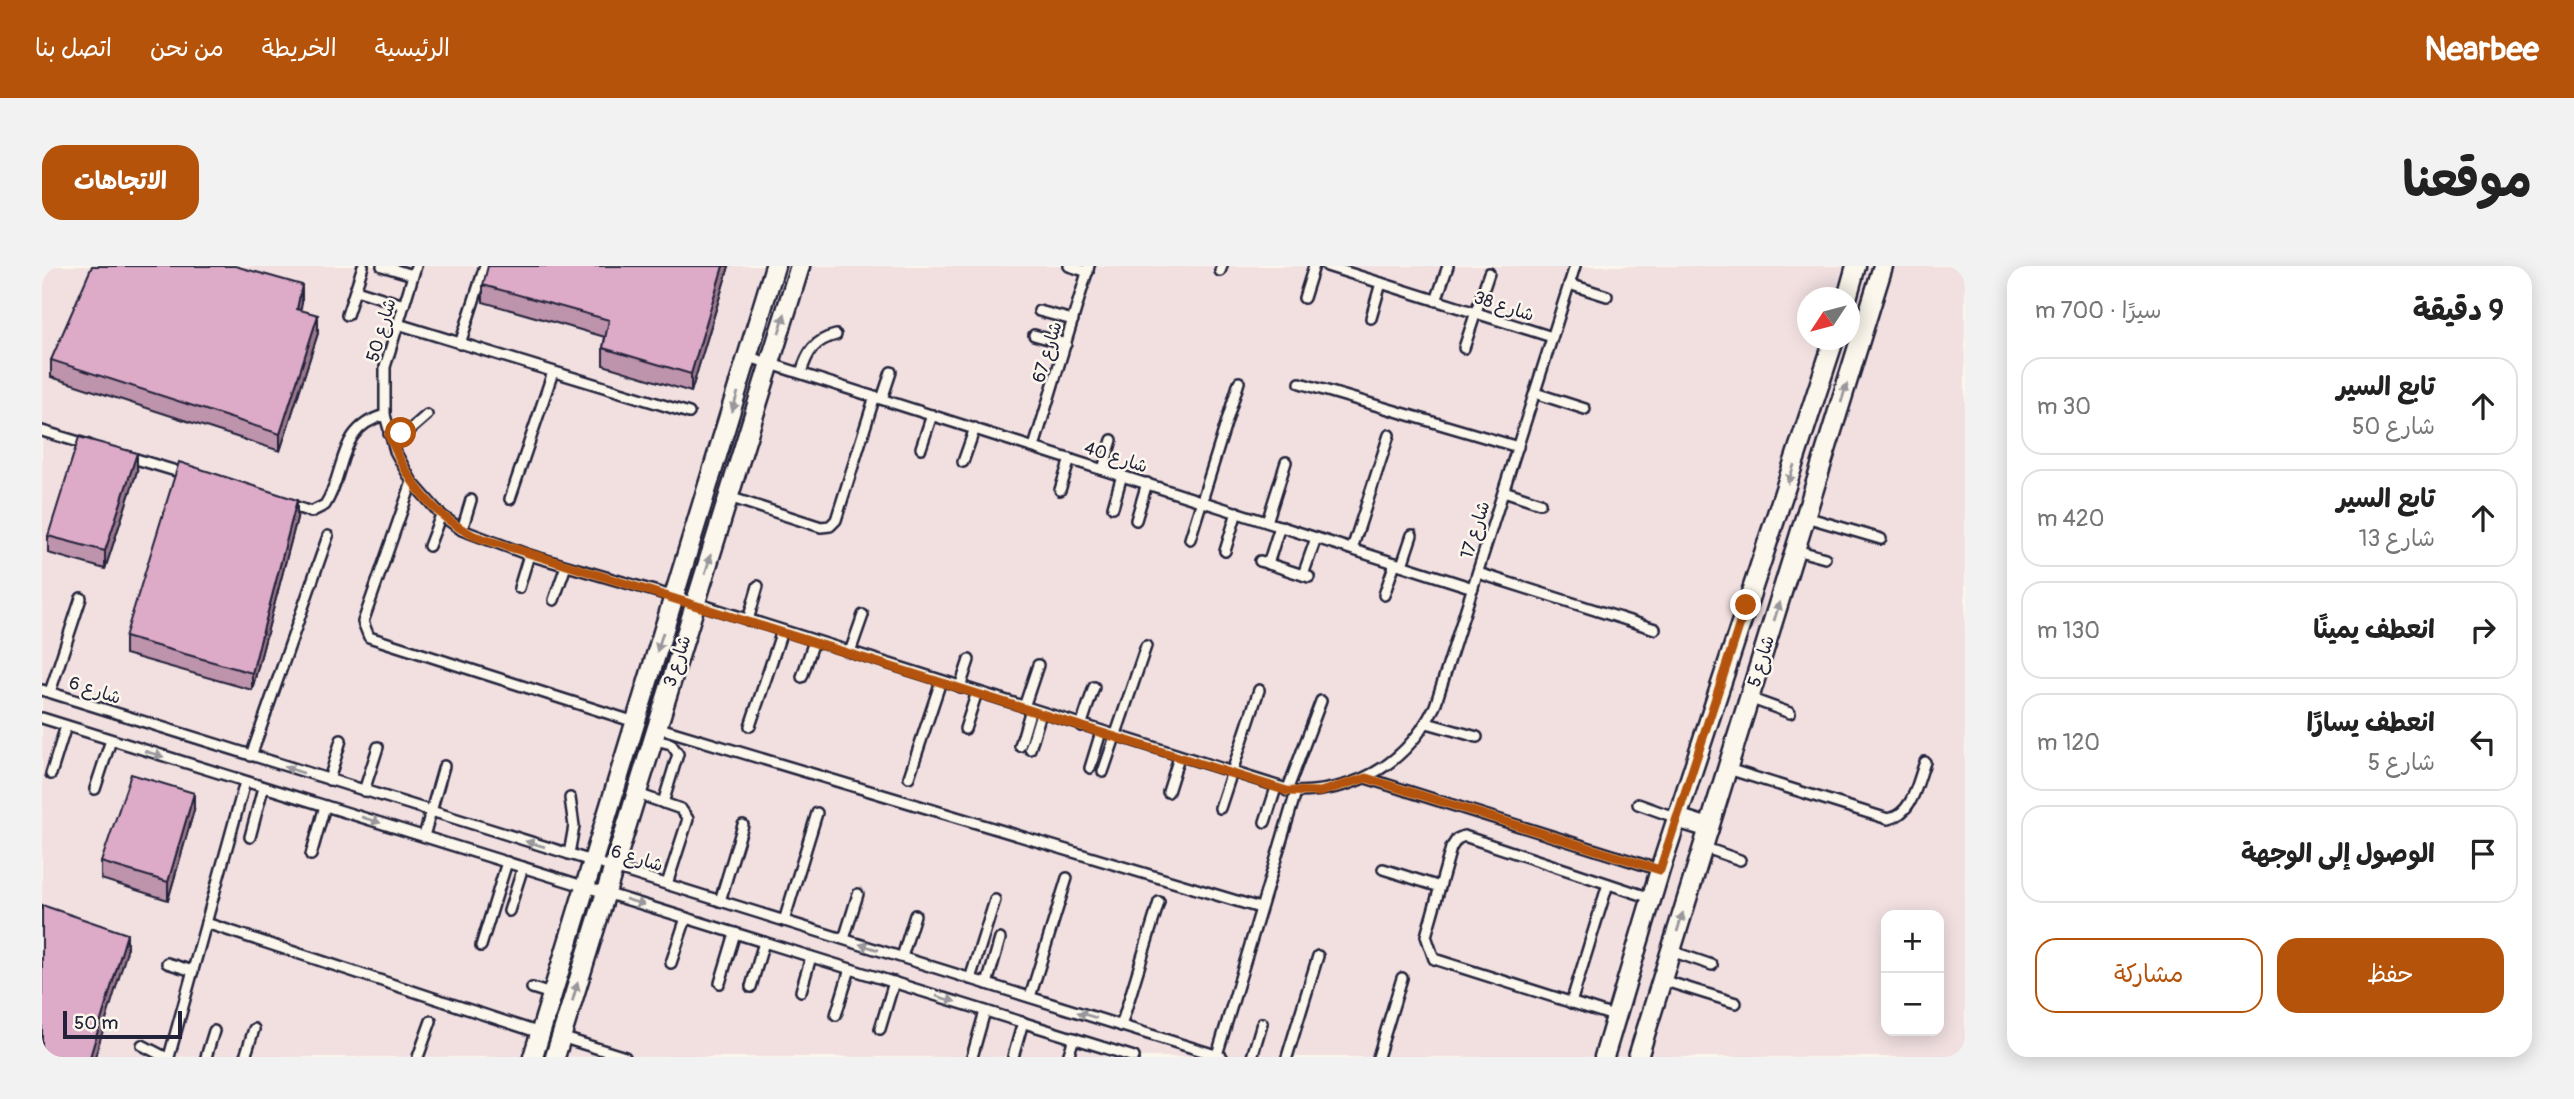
<!DOCTYPE html>
<html lang="ar">
<head>
<meta charset="utf-8">
<style>
  :root { --surface:#fff; --page:#f2f2f2; --text:#222; --muted:#767676; --line:#e0e0e0; --accent:#b45309 }
  body { margin:0; font-family:Pangolin,"Playpen Sans Arabic",sans-serif; background:var(--page); color:var(--text); direction:rtl }
  .controls { position:absolute; right:21px; bottom:21px; display:grid; overflow:hidden; border-radius:14px; box-shadow:0 4px 18px #0003 }
  .controls button { width:63px; height:63px; display:grid; place-items:center; padding:0; border:0; border-bottom:2px solid var(--line); background:var(--surface); color:var(--text); font:35px sans-serif }
  .compass { position:absolute; left:1755px; top:21px; width:63px; height:63px; border-radius:50%; background:var(--surface); box-shadow:0 4px 18px #0003; rotate:234deg }
  .scale { position:absolute; left:21px; bottom:18px; width:119px; box-sizing:border-box; padding-left:7px; border:4px solid #22223b; border-top:0; font-size:19px; line-height:24px; white-space:nowrap; color:#22223b; -webkit-text-stroke:5px #fbf7ec; paint-order:stroke }
  .stop { position:absolute; width:21px; height:21px; margin:-16px; border:5px solid #b45309; border-radius:50%; background:#fff }
  .stop.end { background:#b45309; border-color:#fff; box-shadow:0 2px 7px #0008 }
  .list { margin:0; padding:0; list-style:none }
  h2 { display:flex; justify-content:space-between; align-items:center; height:91px; margin:0; padding:0 28px; font-size:30px }
  h2 small { font-size:23px; font-weight:400; color:var(--muted) }
  .list li { display:grid; grid-template-columns:46px 1fr auto; gap:21px; align-items:center; box-sizing:border-box; height:98px; margin:0 14px 14px; padding:0 14px; border:2px solid var(--line); border-radius:21px }
  .list b { display:block; font-size:26px; white-space:nowrap }
  .list p { margin:0; font-size:23px; white-space:nowrap; color:var(--muted) }
  .list em { font-size:23px; font-style:normal; color:var(--muted) }
  .actions { display:flex; gap:14px; padding:21px 28px }
  .actions a { flex:1; padding:16px 0; border:2px solid var(--accent); border-radius:21px; text-align:center; font-size:24px; color:var(--accent) }
  .actions .main { background:var(--accent); color:#fff }
  .icon { flex:none; width:38px; height:38px; fill:none; stroke:currentColor; stroke-width:2; stroke-linecap:round; stroke-linejoin:round }
  .map { position:relative; flex:none; width:1923px; height:791px; overflow:hidden; direction:ltr; border-radius:21px }
  header { display:flex; align-items:center; gap:42px; box-sizing:border-box; height:98px; padding:0 35px; background:var(--accent); color:#fff }
  header strong { font-size:33px }
  nav { display:flex; gap:38px; margin-inline-start:auto; font-size:24px }
  .intro { display:flex; align-items:center; justify-content:space-between; box-sizing:border-box; height:168px; padding:0 42px }
  h1 { margin:0; font-size:49px }
  .button { padding:18px 32px; border-radius:21px; background:var(--accent); color:#fff; font-size:24px; font-weight:700 }
  main { display:flex; gap:42px; padding:0 42px }
  aside { flex:1; background:var(--surface); border-radius:21px; box-shadow:0 4px 18px #0003 }
  .map>svg:first-child { display:block }
  .built { fill:#f2e0e1; fill-rule:evenodd }
  .lines { fill:none; stroke-linecap:round; stroke-linejoin:round }
  .service-casing { stroke:#22223b; stroke-width:14 }
  .minor-casing { stroke:#22223b; stroke-width:23 }
  .service { stroke:#fbf7ec; stroke-width:9 }
  .minor { stroke:#fbf7ec; stroke-width:18 }
  .wall { fill:#be93ac; stroke:#22223b; stroke-width:2 }
  .shaded-wall { fill:#9b788c; stroke:#22223b; stroke-width:2 }
  .building { fill:#ddabc8; stroke:#22223b; stroke-width:2 }
  .oneway { fill:#99979c }
  .route { stroke:#b45309; stroke-width:9 }
  .labels { text-anchor:middle; stroke-width:5; stroke-linejoin:round; paint-order:stroke }
  .street-label { font-size:18px; fill:#22223b; stroke:#fbf7ec }
</style>
</head>
<body>
<header>
<strong>Nearbee</strong>
<nav><a>الرئيسية</a><a>الخريطة</a><a>من نحن</a><a>اتصل بنا</a></nav>
</header>
<div class="intro"><h1>موقعنا</h1><a class="button">الاتجاهات</a></div>
<main>
<aside>
<h2>9 دقيقة<small>سيرًا · 700 m</small></h2>
<ul class="list">
<li><svg class="icon" aria-label="ahead" viewBox="0 0 24 24"><path d="M12 20V5M6 11l6-6 6 6"/></svg><div><b>تابع السير</b><p>شارع 50</p></div><em>30 m</em></li>
<li><svg class="icon" aria-label="ahead" viewBox="0 0 24 24"><path d="M12 20V5M6 11l6-6 6 6"/></svg><div><b>تابع السير</b><p>شارع 13</p></div><em>420 m</em></li>
<li><svg class="icon" aria-label="right" viewBox="0 0 24 24"><path d="M7 20v-9h11M14 6l5 5-5 5"/></svg><div><b>انعطف يمينًا</b></div><em>130 m</em></li>
<li><svg class="icon" aria-label="left" viewBox="0 0 24 24"><path d="M17 20v-9H6M10 6l-5 5 5 5"/></svg><div><b>انعطف يسارًا</b><p>شارع 5</p></div><em>120 m</em></li>
<li><svg class="icon" aria-label="arrive" viewBox="0 0 24 24"><path d="M6 21V4h12l-3 4 3 4H6"/></svg><div><b>الوصول إلى الوجهة</b></div></li>
</ul>
<div class="actions"><a class="main">حفظ</a><a>مشاركة</a></div>
</aside>
<div class="map">
<svg width="1923" height="791" viewBox="0 0 1923 791">
  <rect width="100%" height="100%" fill="#fbf7ec"/>
  <filter id="ink" filterUnits="userSpaceOnUse"><feTurbulence type="fractalNoise" baseFrequency=".0143" numOctaves="2"/><feDisplacementMap in="SourceGraphic" scale="14" xChannelSelector="R" yChannelSelector="G"/><feConvolveMatrix kernelMatrix="1 2 1 2 8 2 1 2 1" color-interpolation-filters="sRGB"/></filter>
  <g filter="url(#ink)">
    <path class="built" d="M 0,0 L 1923,0 L 1923,791 L 0,791 ZM 1766,32 L 1808,32 L 1808,74 L 1766,74 ZM 1844,649 L 1897,649 L 1897,765 L 1844,765 Z"/>
    <g class="lines">
      <defs>
        <g id="service">
          <path d="M 340,0 L 371,9"/>
          <path d="M 374,0 L 343,101 L 343,149 L 353,185 L 370,216 L 399,249 L 420,264 L 487,289 L 654,337 L 1254,526 C 1317,525 1365,497 1393,440 L 1533,0"/>
          <path d="M 1027,0 L 1046,6"/>
          <path d="M 1285,0 L 1510,71"/>
          <path d="M 1178,5 L 1180,0"/>
          <path d="M 1527,18 L 1565,30"/>
          <path d="M 314,24 L 362,39"/>
          <path d="M 1262,32 L 1272,0"/>
          <path d="M 1394,35 L 1406,0"/>
          <path d="M 997,45 L 1031,54"/>
          <path d="M 305,49 L 321,0"/>
          <path d="M 1329,52 L 1339,17"/>
          <path d="M 356,58 L 647,147"/>
          <path d="M 992,69 L 1024,78"/>
          <path d="M 418,78 L 443,0"/>
          <path d="M 1422,82 L 1447,7"/>
          <path d="M 707,91 L 1431,322"/>
          <path d="M 759,107 C 765,87 772,74 794,69"/>
          <path d="M 1258,117 L 1476,181"/>
          <path d="M 1493,127 L 1543,143"/>
          <path d="M 840,133 L 849,106"/>
          <path d="M 0,165 L 47,179"/>
          <path d="M 347,168 L 369,163 L 385,149"/>
          <path d="M 992,181 L 1047,0"/>
          <path d="M 879,182 L 890,149"/>
          <path d="M 84,190 L 144,208"/>
          <path d="M 921,196 L 933,162"/>
          <path d="M 1061,203 L 1070,174"/>
          <path d="M 370,216 L 321,356 L 327,371 L 593,456"/>
          <path d="M 1018,224 L 1028,193"/>
          <path d="M 1462,225 L 1498,237"/>
          <path d="M 687,231 L 779,261 L 788,260 L 794,254 L 833,130"/>
          <path d="M 468,233 L 511,106"/>
          <path d="M 245,238 L 269,246 L 283,239 C 305,205 294,162 343,149"/>
          <path d="M 1071,241 L 1080,209"/>
          <path d="M 1764,251 L 1839,273"/>
          <path d="M 1094,254 L 1105,217"/>
          <path d="M 1225,256 L 1244,196"/>
          <path d="M 420,264 L 429,234"/>
          <path d="M 1148,273 L 1197,116"/>
          <path d="M 387,280 L 399,249"/>
          <path d="M 1310,283 L 1347,169"/>
          <path d="M 1754,284 L 1783,292"/>
          <path d="M 1183,285 L 1195,246"/>
          <path d="M 1218,295 L 1267,311"/>
          <path d="M 1226,298 L 1238,260"/>
          <path d="M 1360,299 L 1370,269"/>
          <path d="M 1436,307 L 1613,363"/>
          <path d="M 1261,309 L 1274,272"/>
          <path d="M 477,322 L 487,289"/>
          <path d="M 1342,329 L 1353,297"/>
          <path d="M 512,334 L 524,300"/>
          <path d="M 706,354 L 716,320"/>
          <path d="M 808,386 L 821,349"/>
          <path d="M 760,411 L 772,375"/>
          <path d="M 918,421 L 927,394"/>
          <path d="M 0,424 L 1180,791"/>
          <path d="M 8,426 L 39,332"/>
          <path d="M 1707,432 L 1748,447"/>
          <path d="M 982,441 L 996,399"/>
          <path d="M 0,452 L 1092,791"/>
          <path d="M 1385,457 L 1435,471"/>
          <path d="M 708,460 L 740,365"/>
          <path d="M 1039,460 L 1052,421"/>
          <path d="M 614,461 L 1218,642"/>
          <path d="M 923,463 L 935,426"/>
          <path d="M 610,473 L 629,478 L 636,488 L 621,537"/>
          <path d="M 978,480 L 989,443"/>
          <path d="M 988,483 L 999,447"/>
          <path d="M 209,490 L 286,270"/>
          <path d="M 1048,502 L 1059,466"/>
          <path d="M 1686,503 L 1846,553 C 1871,548 1875,517 1883,496"/>
          <path d="M 1061,506 L 1104,380"/>
          <path d="M 9,508 L 24,460"/>
          <path d="M 867,511 L 899,415"/>
          <path d="M 1324,512 L 1618,604"/>
          <path d="M 287,514 L 299,474"/>
          <path d="M 53,523 L 69,474"/>
          <path d="M 322,525 L 336,481"/>
          <path d="M 1245,525 L 1279,435"/>
          <path d="M 1126,526 L 1137,491"/>
          <path d="M 593,527 L 639,543 L 646,553 L 625,618"/>
          <path d="M 1596,538 L 1635,552"/>
          <path d="M 1178,542 L 1217,424"/>
          <path d="M 1223,556 L 1234,522"/>
          <path d="M 382,570 L 402,500"/>
          <path d="M 208,571 L 221,522"/>
          <path d="M 1661,581 L 1698,594"/>
          <path d="M 527,588 L 532,560 L 528,532"/>
          <path d="M 269,589 L 283,540"/>
          <path d="M 1341,603 L 1398,621"/>
          <path d="M 678,635 L 701,559"/>
          <path d="M 467,645 L 481,601"/>
          <path d="M 742,655 L 775,547"/>
          <path d="M 164,657 L 498,767"/>
          <path d="M 802,673 L 816,628"/>
          <path d="M 439,680 L 465,596"/>
          <path d="M 1629,685 L 1670,699"/>
          <path d="M 860,691 L 873,649"/>
          <path d="M 125,697 L 151,705"/>
          <path d="M 629,697 L 644,652"/>
          <path d="M 928,713 L 953,634"/>
          <path d="M 1620,714 L 1694,737"/>
          <path d="M 678,717 L 693,667"/>
          <path d="M 945,718 L 958,673"/>
          <path d="M 709,721 L 722,676"/>
          <path d="M 490,722 L 509,728"/>
          <path d="M 759,725 L 769,691"/>
          <path d="M 988,731 L 1025,612"/>
          <path d="M 1529,737 L 1566,618"/>
          <path d="M 794,749 L 808,703"/>
          <path d="M 1572,750 L 1392,693 L 1384,670 L 1409,582 L 1415,573 L 1422,570 L 1609,632"/>
          <path d="M 1079,760 L 1117,636"/>
          <path d="M 838,763 L 852,716"/>
          <path d="M 519,771 L 583,791"/>
          <path d="M 100,779 L 123,791"/>
          <path d="M 1175,789 L 1254,526"/>
          <path d="M 127,791 L 203,516"/>
          <path d="M 164,791 L 172,765"/>
          <path d="M 203,791 L 212,763"/>
          <path d="M 376,791 L 389,755"/>
          <path d="M 930,791 L 943,745"/>
          <path d="M 971,791 L 981,756"/>
          <path d="M 1026,791 L 1032,772"/>
          <path d="M 1210,791 L 1220,757"/>
          <path d="M 1245,791 L 1276,690"/>
          <path d="M 1336,791 L 1360,712"/>
        </g>
        <g id="minor">
          <path d="M 1805,32 L 1814,0"/>
          <path d="M 1635,552 L 1667,562"/>
          <path d="M 491,791 L 733,0"/>
          <path d="M 513,791 L 758,0"/>
          <path d="M 1562,791 L 1618,604 L 1792,74"/>
          <path d="M 1596,791 L 1841,0"/>
        </g>
      </defs>
      <use href="#service" class="service-casing"/>
      <use href="#minor" class="minor-casing"/>
      <use href="#service" class="service"/>
      <use href="#minor" class="minor"/>
    </g>
    <g class="wall">
      <path d="M 687,0 L 649,126 L 561,99 L 561,82 L 563,71 L 441,36 L 441,19 Z"/>
      <path d="M 260,37 L 258,44 L 276,67 L 238,185 L 9,111 L 9,94 Z"/>
      <path d="M 95,205 L 63,303 L 6,287 L 6,270 Z"/>
      <path d="M 255,252 L 210,424 L 83,388 L 83,371 Z"/>
      <path d="M 152,544 L 126,634 L 59,613 L 59,596 Z"/>
    </g>
    <g class="shaded-wall">
      <path d="M 681,0 L 687,0 L 649,126 L 649,108 Z"/>
      <path d="M 260,19 L 260,37 L 255,61 L 255,43 Z"/>
      <path d="M 276,49 L 276,67 L 238,185 L 238,168 Z"/>
      <path d="M 95,187 L 95,205 L 63,303 L 63,285 Z"/>
      <path d="M 255,234 L 255,252 L 210,424 L 210,407 Z"/>
      <path d="M 152,527 L 152,544 L 126,634 L 126,616 Z"/>
      <path d="M 85,668 L 85,685 L 53,791 L 48,791 Z"/>
    </g>
    <g class="building">
      <path d="M 50,0 L 193,0 L 260,19 L 255,43 L 276,49 L 238,168 L 9,94 Z"/>
      <path d="M 446,0 L 681,0 L 649,108 L 561,82 L 567,54 L 441,19 Z"/>
      <path d="M 37,171 L 95,187 L 63,285 L 6,270 Z"/>
      <path d="M 137,196 L 255,234 L 210,407 L 83,371 Z"/>
      <path d="M 89,508 L 152,527 L 126,616 L 59,596 Z"/>
      <path d="M 0,639 L 85,668 L 48,791 L 0,791 Z"/>
    </g>
    <defs><path id="oneway-solid" d="M-6-.8H1V-3.2L6.5 0L1 3.2V.8H-6Z" transform="scale(1.75)"/></defs>
    <g class="oneway">
      <use href="#oneway-solid" transform="translate(740 57) rotate(-73)"/>
      <use href="#oneway-solid" transform="translate(1802 127) rotate(-73)"/>
      <use href="#oneway-solid" transform="translate(693 136) rotate(107)"/>
      <use href="#oneway-solid" transform="translate(1749 208) rotate(109)"/>
      <use href="#oneway-solid" transform="translate(666 298) rotate(-73)"/>
      <use href="#oneway-solid" transform="translate(1735 345) rotate(-73)"/>
      <use href="#oneway-solid" transform="translate(618 376) rotate(108)"/>
      <use href="#oneway-solid" transform="translate(112 488) rotate(17)"/>
      <use href="#oneway-solid" transform="translate(252 504) rotate(-162)"/>
      <use href="#oneway-solid" transform="translate(329 554) rotate(17)"/>
      <use href="#oneway-solid" transform="translate(493 578) rotate(-164)"/>
      <use href="#oneway-solid" transform="translate(593 636) rotate(17)"/>
      <use href="#oneway-solid" transform="translate(1638 656) rotate(-73)"/>
      <use href="#oneway-solid" transform="translate(827 681) rotate(-163)"/>
      <use href="#oneway-solid" transform="translate(533 726) rotate(-74)"/>
      <use href="#oneway-solid" transform="translate(904 733) rotate(17)"/>
      <use href="#oneway-solid" transform="translate(1045 749) rotate(-163)"/>
    </g>
  </g>
  <g class="lines" filter="url(#ink)">
    <path class="route" d="M 359,167 L 347,168 C 363,212 390,249 432,270 L 1245,525 L 1278,526 L 1324,512 L 1618,604 L 1704,339"/>
  </g>
  <g class="labels">
    <g class="street-label">
      <text transform="translate(1462 40) rotate(18)" y="6">شارع 38</text>
      <text transform="translate(339 64) rotate(-74)" y="6">شارع 50</text>
      <text transform="translate(1005 86) rotate(-73)" y="6">شارع 67</text>
      <text transform="translate(1074 191) rotate(18)" y="6">شارع 40</text>
      <text transform="translate(1433 264) rotate(-72)" y="6">شارع 17</text>
      <text transform="translate(635 395) rotate(-72)" y="6">شارع 3</text>
      <text transform="translate(1719 395) rotate(-73)" y="6">شارع 5</text>
      <text transform="translate(53 424) rotate(18)" y="6">شارع 6</text>
      <text transform="translate(595 592) rotate(17)" y="6">شارع 6</text>
    </g>
  </g>
</svg>
<div class="controls">
<button>+</button>
<button>−</button>
</div>
<svg class="compass" viewBox="-18 -18 36 36"><path d="M0-13l5 13h-10z" fill="#e53935"/><path d="M0 13l5-13h-10z" fill="#767676"/></svg>
<div class="scale">50 m</div>
<div class="stop" style="left:359px;top:167px"></div>
<div class="stop end" style="left:1704px;top:339px"></div>
</div>
</main>
</body>
</html>
